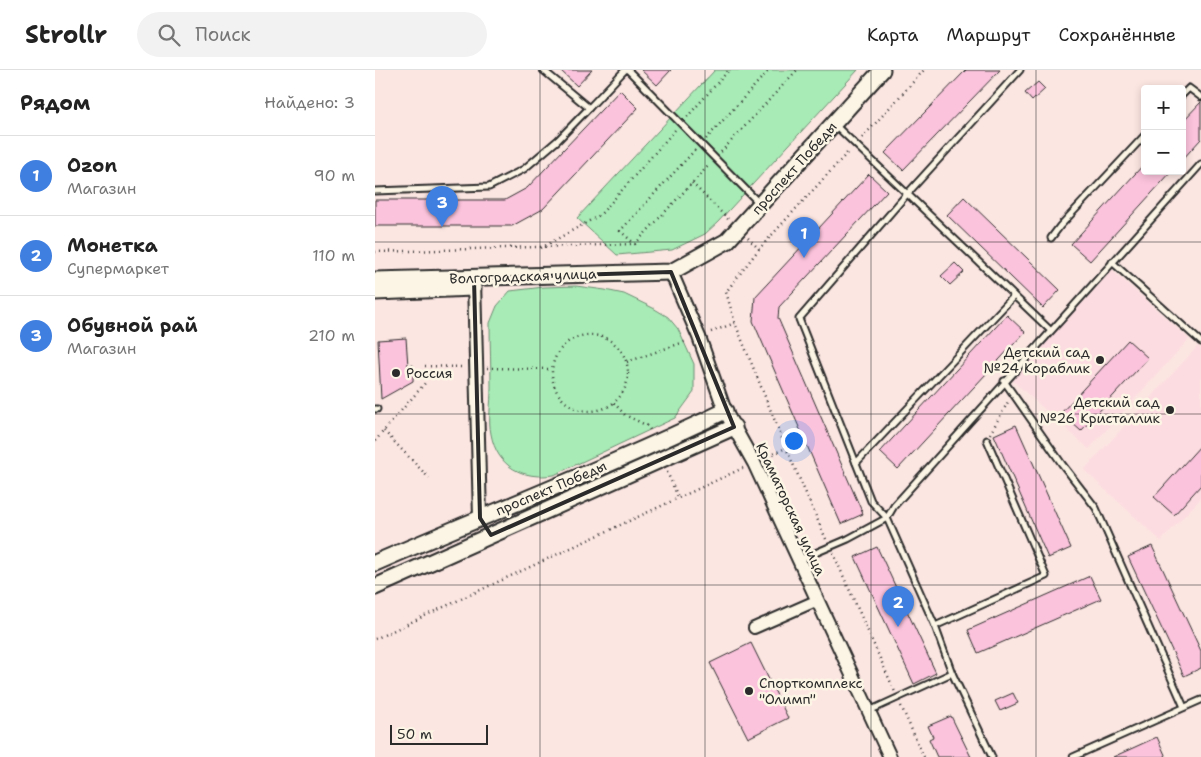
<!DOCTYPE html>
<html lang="ru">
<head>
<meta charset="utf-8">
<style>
  :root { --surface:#fff; --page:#f2f2f2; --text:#222; --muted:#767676; --line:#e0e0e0; --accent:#2b2b2b }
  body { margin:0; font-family:"Shantell Sans",sans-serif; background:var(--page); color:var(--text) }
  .controls { position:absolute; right:15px; top:15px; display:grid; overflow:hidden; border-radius:5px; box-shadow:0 2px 8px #0003 }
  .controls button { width:45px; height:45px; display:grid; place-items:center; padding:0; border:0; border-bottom:1px solid var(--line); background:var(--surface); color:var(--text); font:25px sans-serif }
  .scale { position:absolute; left:15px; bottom:12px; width:98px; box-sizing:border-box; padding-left:5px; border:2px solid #2b2b2b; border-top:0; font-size:14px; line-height:18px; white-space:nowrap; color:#2b2b2b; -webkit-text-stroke:4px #fcf5e5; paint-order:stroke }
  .you { position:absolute; left:418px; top:370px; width:18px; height:18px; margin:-12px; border:4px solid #fff; border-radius:50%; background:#1a73e8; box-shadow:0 0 0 8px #1a73e833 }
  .badge { display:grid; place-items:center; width:32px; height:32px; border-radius:50%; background:var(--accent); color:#fff; font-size:16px; font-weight:700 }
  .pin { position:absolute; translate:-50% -41px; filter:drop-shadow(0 1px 2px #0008) }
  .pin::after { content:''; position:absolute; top:26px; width:18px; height:15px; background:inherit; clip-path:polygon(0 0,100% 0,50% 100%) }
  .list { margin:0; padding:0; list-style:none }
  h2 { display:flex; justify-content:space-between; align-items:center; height:65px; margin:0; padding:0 20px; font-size:21px }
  h2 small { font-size:16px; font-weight:400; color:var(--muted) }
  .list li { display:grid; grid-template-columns:32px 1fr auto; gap:15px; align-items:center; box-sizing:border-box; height:80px; padding:0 20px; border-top:1px solid var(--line) }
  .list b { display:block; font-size:19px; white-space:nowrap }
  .list p { margin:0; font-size:16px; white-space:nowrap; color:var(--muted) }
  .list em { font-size:16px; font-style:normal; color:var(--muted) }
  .icon { flex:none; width:28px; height:28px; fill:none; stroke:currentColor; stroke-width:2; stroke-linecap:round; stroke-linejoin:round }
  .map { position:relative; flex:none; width:826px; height:687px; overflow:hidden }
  header { display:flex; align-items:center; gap:30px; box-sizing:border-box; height:70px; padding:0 25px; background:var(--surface); border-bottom:1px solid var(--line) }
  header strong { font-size:24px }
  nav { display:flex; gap:28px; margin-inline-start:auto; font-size:18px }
  .search { width:350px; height:45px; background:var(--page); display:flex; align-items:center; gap:12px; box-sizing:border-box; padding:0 18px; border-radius:28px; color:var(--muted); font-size:19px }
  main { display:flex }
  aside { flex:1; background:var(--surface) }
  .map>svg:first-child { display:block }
  .built { fill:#fcdce0 }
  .green { fill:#a8ebb6; stroke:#6a8b70 }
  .building { fill:#fbc3dc; stroke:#2b2b2b }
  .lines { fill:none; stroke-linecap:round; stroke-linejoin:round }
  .service-casing { stroke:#2b2b2b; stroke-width:9 }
  .minor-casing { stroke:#2b2b2b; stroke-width:14 }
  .tertiary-casing { stroke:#2b2b2b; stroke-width:16 }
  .secondary-casing { stroke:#2b2b2b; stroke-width:19 }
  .path { stroke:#2b2b2b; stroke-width:2.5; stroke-dasharray:1 4; stroke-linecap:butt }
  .service { stroke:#fcf5e5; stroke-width:5 }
  .minor { stroke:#fcf5e5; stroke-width:10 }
  .tertiary { stroke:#fcf5e5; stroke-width:12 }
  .secondary { stroke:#fcf5e5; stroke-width:15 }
  .marked { fill:none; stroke:#2b2b2b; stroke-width:4; stroke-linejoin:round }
  .grid { fill:none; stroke:#2b2b2b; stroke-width:1; stroke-opacity:0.55 }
  .poi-dot { fill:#2b2b2b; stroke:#fcf5e5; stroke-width:2 }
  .labels { text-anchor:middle; stroke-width:5; stroke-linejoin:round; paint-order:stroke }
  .street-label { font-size:14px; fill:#2b2b2b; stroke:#fcf5e5 }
  .poi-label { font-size:14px; fill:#2b2b2b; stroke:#fcf5e5; text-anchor:end }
</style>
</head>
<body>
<header>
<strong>Strollr</strong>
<div class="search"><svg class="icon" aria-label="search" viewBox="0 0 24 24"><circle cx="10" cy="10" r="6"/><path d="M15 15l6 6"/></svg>Поиск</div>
<nav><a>Карта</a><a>Маршрут</a><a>Сохранённые</a></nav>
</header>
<main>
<aside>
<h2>Рядом<small>Найдено: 3</small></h2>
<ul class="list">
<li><span class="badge" style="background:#3f7fe0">1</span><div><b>Ozon</b><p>Магазин</p></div><em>90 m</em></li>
<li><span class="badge" style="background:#3f7fe0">2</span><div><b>Монетка</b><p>Супермаркет</p></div><em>110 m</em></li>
<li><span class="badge" style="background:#3f7fe0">3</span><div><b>Обувной рай</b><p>Магазин</p></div><em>210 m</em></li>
</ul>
</aside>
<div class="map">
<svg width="826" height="687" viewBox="0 0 826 687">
  <rect width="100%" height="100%" fill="#fce6e2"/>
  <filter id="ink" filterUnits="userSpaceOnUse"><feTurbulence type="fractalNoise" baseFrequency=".02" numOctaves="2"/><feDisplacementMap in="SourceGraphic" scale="10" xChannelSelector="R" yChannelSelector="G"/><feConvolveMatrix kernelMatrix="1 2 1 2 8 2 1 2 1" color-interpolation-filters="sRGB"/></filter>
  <g filter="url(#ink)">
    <g class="built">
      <path d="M 737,200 L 814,269 L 714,379 L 637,310 Z"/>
      <path d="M 823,276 L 826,279 L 826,428 L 786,471 L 709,400 Z"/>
    </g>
    <g class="green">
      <path d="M 340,0 L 483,0 L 343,152 L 330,164 L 297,180 L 242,185 L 202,148 Z"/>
      <path d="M 201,216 L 230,220 L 249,224 L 278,238 L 293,247 L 303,259 L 319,294 L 319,322 L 300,348 L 179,405 C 148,410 122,397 116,364 C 113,350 116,333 116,318 C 116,297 115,275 115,253 L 122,236 L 135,221 L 169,217 Z"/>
    </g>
    <g class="building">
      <path d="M 185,0 L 217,0 L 202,16 Z"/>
      <path d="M 266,0 L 296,0 L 282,15 Z"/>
      <path d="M 591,0 L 625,0 L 528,100 L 510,83 Z"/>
      <path d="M 663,12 L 670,19 L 657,31 L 650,23 Z"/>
      <path d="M 245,20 L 263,38 L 168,139 L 137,156 L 0,156 L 0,130 L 130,130 L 152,118 Z"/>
      <path d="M 826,32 L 826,69 L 807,90 L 807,52 Z"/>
      <path d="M 770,93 L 770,101 L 797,101 L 715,191 L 696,174 Z"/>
      <path d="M 494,104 L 512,121 L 404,237 L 403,248 L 488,444 L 466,454 L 378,251 L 380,227 Z"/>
      <path d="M 589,127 L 685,220 L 668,238 L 572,145 Z"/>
      <path d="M 580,193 L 589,202 L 575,215 L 566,206 Z"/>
      <path d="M 632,245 L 650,262 L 523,399 L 505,382 Z"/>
      <path d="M 31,268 L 33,296 L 38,295 L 38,311 L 6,329 L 3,270 Z"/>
      <path d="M 753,270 L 773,288 L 706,361 L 686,343 Z"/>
      <path d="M 641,355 L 696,478 L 673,488 L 619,365 Z"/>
      <path d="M 826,375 L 826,415 L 799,445 L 779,427 Z"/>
      <path d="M 777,476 L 826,581 L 826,598 L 809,606 L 753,487 Z"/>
      <path d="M 502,477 L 561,603 L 539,614 L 480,487 Z"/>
      <path d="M 715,506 L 726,529 L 603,583 L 593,560 Z"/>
      <path d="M 376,573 L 413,648 L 373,668 L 335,593 Z"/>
      <path d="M 638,623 L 643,633 L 625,641 L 620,631 Z"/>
      <path d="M 576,646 L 596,687 L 562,687 L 554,669 L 558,667 L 553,656 Z"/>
      <path d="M 782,667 L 791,687 L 738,687 Z"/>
    </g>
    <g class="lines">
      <defs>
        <g id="service">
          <path d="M 168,0 L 214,38 L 250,0"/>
          <path d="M 253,0 L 384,133"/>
          <path d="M 807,25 L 814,18 L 826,27"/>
          <path d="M 459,54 L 675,260"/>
          <path d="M 0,121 L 114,117 L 149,99 L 183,70 L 214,38"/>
          <path d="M 676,168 L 685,156 L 770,65"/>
          <path d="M 737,192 L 826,272"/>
          <path d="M 629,311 L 687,394 L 721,438 L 809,637"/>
          <path d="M 0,339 L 2,339"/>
          <path d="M 612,370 L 671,506 L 560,556 L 512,448 L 496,431 L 424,249 L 532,124 L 645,0"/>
          <path d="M 481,393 L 639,226"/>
          <path d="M 424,490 L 473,469 L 512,448 L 519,436 L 826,94"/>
          <path d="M 560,556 L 577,603"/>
          <path d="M 494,641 L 577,603 L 617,687"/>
          <path d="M 698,687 L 826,630"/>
        </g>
        <path id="minor" d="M 379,558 L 443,530"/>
        <g id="tertiary">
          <path d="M 296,202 L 324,267 L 350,341 L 379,393 L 515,687"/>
          <path d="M 99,210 L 105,448"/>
        </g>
        <g id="secondary">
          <path d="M 0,210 L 296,202 L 352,171 L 507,0"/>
          <path d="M 0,222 L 98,218"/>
          <path d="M 0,493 C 117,442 236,396 350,341"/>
          <path d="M 0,517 L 359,357"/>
        </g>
      </defs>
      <use href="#service" class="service-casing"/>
      <use href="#minor" class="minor-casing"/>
      <use href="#tertiary" class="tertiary-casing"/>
      <use href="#secondary" class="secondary-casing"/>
      <g class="path">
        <path d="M 312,47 L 354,0"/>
        <path d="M 487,68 L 549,0"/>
        <path d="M 331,69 L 394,0"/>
        <path d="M 320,80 L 245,161 L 260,174 L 334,95"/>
        <path d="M 346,82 L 422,0"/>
        <path d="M 317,113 L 353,149"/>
        <path d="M 373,168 L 384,179"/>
        <path d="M 166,178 L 225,145 L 300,60"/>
        <path d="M 0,182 L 258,174"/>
        <path d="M 336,262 L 360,253"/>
        <circle cx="215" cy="303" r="38"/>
        <path d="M 252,292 L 312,271"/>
        <path d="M 50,296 L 89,297"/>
        <path d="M 112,298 L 176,299"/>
        <path d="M 239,333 L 250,345 L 273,356 L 276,362"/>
        <path d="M 9,361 L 54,408"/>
        <path d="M 615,364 L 633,332"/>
        <path d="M 0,371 L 51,312"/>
        <path d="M 389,388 L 411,378"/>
        <path d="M 292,402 L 303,427"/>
        <path d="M 451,469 L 411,378 L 360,253 L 351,222 L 384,179 L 474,81"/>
        <path d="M 458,483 L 520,622"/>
        <path d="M 0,569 L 368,398"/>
        <path d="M 526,636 L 549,687"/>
      </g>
      <use href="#service" class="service"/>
      <use href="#minor" class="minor"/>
      <use href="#tertiary" class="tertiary"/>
      <use href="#secondary" class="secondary"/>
    </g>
  </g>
  <path class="marked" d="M 296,202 L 359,357 L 116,465 L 105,448 L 99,208 Z"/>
  <path class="grid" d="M 165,0 L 165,687M 330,0 L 330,687M 496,0 L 496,687M 661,0 L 661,687M 0,172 L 826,172M 0,344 L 826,344M 0,515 L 826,515"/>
  <g class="poi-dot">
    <circle cx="725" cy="290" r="5"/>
    <circle cx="21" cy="303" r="5"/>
    <circle cx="795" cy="340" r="5"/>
    <circle cx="374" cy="621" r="5"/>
  </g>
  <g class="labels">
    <g class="street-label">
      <text transform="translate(419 98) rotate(-48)" y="5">проспект Победы</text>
      <text transform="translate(148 206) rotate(-2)" y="5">Волгоградская улица</text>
      <text transform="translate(176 418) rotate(-23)" y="5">проспект Победы</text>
      <text transform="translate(416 439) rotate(65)" y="5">Краматорская улица</text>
    </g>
    <g class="poi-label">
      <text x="715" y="287">Детский сад<tspan x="715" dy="16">№24 Кораблик</tspan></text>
      <text x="31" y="308" text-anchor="start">Россия</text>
      <text x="785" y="337">Детский сад<tspan x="785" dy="16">№26 Кристаллик</tspan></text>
      <text x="384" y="618" text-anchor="start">Спорткомплекс<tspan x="384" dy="16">"Олимп"</tspan></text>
    </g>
  </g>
</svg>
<div class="controls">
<button>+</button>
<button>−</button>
</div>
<div class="scale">50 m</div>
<div class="you"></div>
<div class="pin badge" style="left:429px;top:188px;background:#3f7fe0">1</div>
<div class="pin badge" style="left:523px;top:557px;background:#3f7fe0">2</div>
<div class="pin badge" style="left:67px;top:157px;background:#3f7fe0">3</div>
</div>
</main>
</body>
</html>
